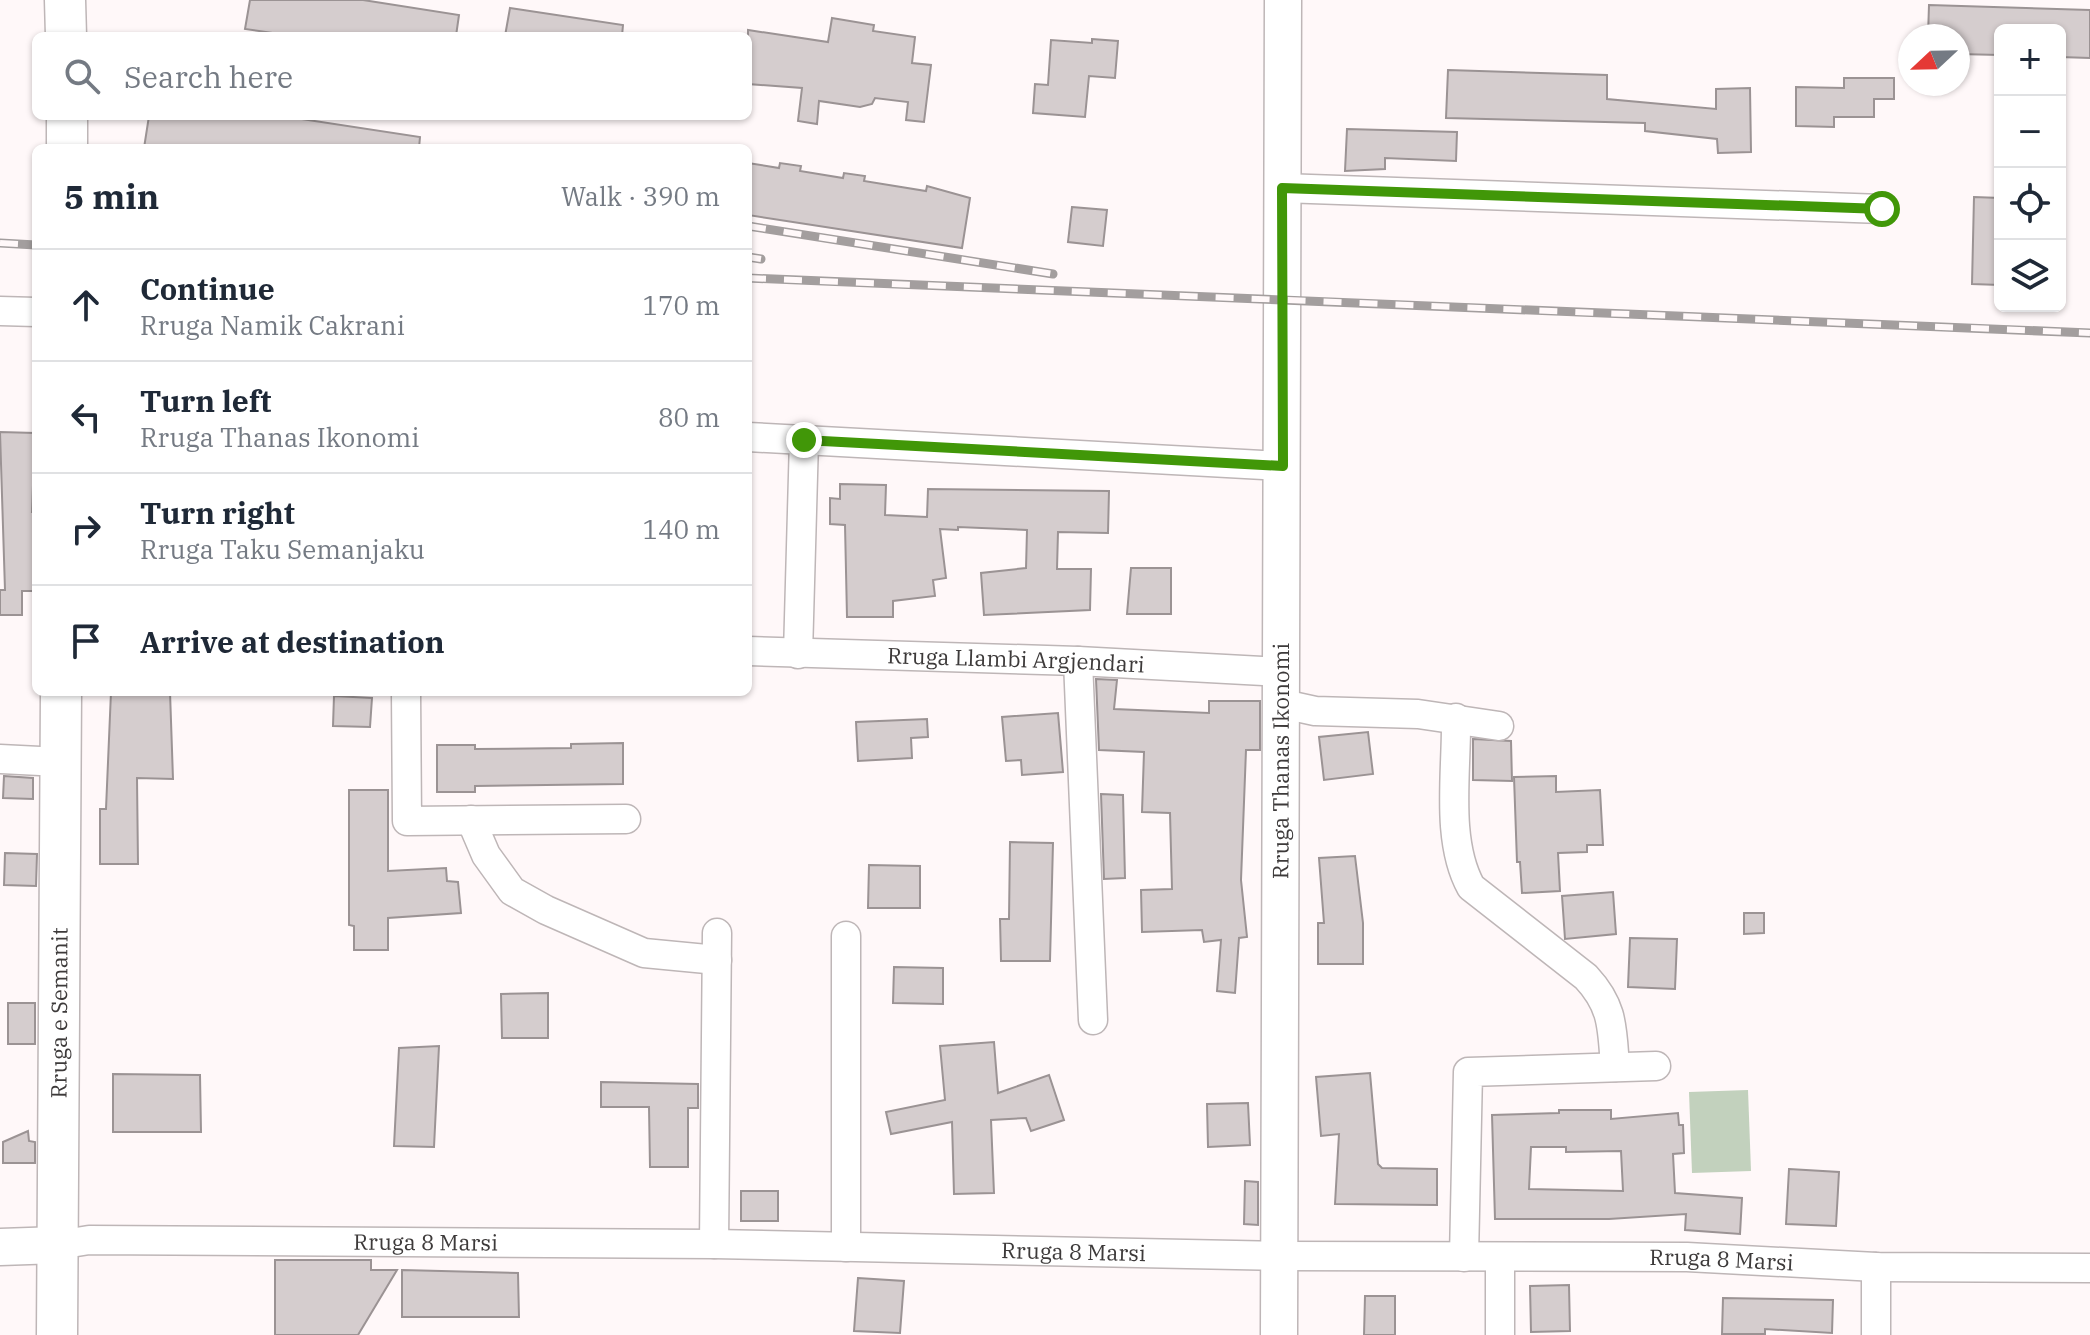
<!DOCTYPE html>
<html lang="en">
<head>
<meta charset="utf-8">
<style>
  :root { --surface:#fff; --page:#f2f2f3; --text:#1f2937; --muted:#747a83; --line:#e0e1e3 }
  body { margin:0; font-family:"IBM Plex Serif",serif; background:var(--page); color:var(--text) }
  .controls { position:absolute; right:24px; top:24px; display:grid; overflow:hidden; border-radius:12px; box-shadow:0 2px 6px #0004 }
  .controls button { width:72px; height:72px; display:grid; place-items:center; padding:0; border:0; border-bottom:2px solid var(--line); background:var(--surface); color:var(--text); font:40px sans-serif }
  .compass { position:absolute; left:1898px; top:24px; width:72px; height:72px; border-radius:50%; background:var(--surface); box-shadow:0 2px 6px #0004; rotate:248deg }
  .stop { position:absolute; width:24px; height:24px; margin:-18px; border:6px solid #419708; border-radius:50%; background:#fff }
  .stop.end { background:#419708; border-color:#fff; box-shadow:0 2px 8px #0008 }
  .list { margin:0; padding:0; list-style:none }
  h2 { display:flex; justify-content:space-between; align-items:center; height:104px; margin:0; padding:0 32px; font-size:34px }
  h2 small { font-size:26px; font-weight:400; color:var(--muted) }
  .list li { display:grid; grid-template-columns:52px 1fr auto; gap:24px; align-items:center; box-sizing:border-box; height:112px; padding:0 32px; border-top:2px solid var(--line) }
  .list b { display:block; font-size:30px; white-space:nowrap }
  .list p { margin:0; font-size:26px; white-space:nowrap; color:var(--muted) }
  .list em { font-size:26px; font-style:normal; color:var(--muted) }
  .icon { flex:none; width:44px; height:44px; fill:none; stroke:currentColor; stroke-width:2; stroke-linecap:round; stroke-linejoin:round }
  .map { position:relative; flex:none; width:2090px; height:1335px; overflow:hidden }
  .search { position:absolute; background:var(--surface); box-shadow:0 2px 6px #0004; left:32px; top:32px; width:720px; height:88px; display:flex; align-items:center; gap:20px; box-sizing:border-box; padding:0 28px; border-radius:12px; color:var(--muted); font-size:30px }
  .panel { position:absolute; background:var(--surface); box-shadow:0 2px 6px #0004; left:32px; top:144px; width:720px; height:552px; border-radius:12px }
  .map>svg:first-child { display:block }
  .green { fill:#c2d1bd }
  .building { fill:#d5cdce; stroke:#9b9394; stroke-width:2; fill-rule:evenodd }
  .lines { fill:none; stroke-linecap:round; stroke-linejoin:round }
  .minor-casing { stroke:#beb6b7; stroke-width:31 }
  .tertiary-casing { stroke:#beb6b7; stroke-width:39 }
  .secondary-casing { stroke:#beb6b7; stroke-width:43 }
  .minor { stroke:#fff; stroke-width:28 }
  .tertiary { stroke:#fff; stroke-width:36 }
  .secondary { stroke:#fff; stroke-width:40 }
  .rail-casing { stroke:#a39e9e; stroke-width:9 }
  .rail { stroke:#fff8f9; stroke-width:6; stroke-dasharray:18; stroke-linecap:butt }
  .route { stroke:#419708; stroke-width:10 }
  .labels { text-anchor:middle; stroke-width:7; stroke-linejoin:round; paint-order:stroke }
  .street-label { font-size:22px; fill:#3d3a3a; stroke:#fff8f9 }
</style>
</head>
<body>
<div class="map">
<svg width="2090" height="1335" viewBox="0 0 2090 1335">
  <rect width="100%" height="100%" fill="#fff8f9"/>
  <path class="green" d="M 1748,1090 L 1751,1171 L 1692,1173 L 1689,1092 Z"/>
  <g class="building">
    <path d="M 250,0 L 363,0 L 459,15 L 456,36 L 293,36 L 245,29 Z"/>
    <path d="M 1929,5 L 2090,10 L 2090,58 L 2060,57 L 2060,30 L 2000,30 L 2000,55 L 1958,54 L 1958,36 L 1928,36 Z"/>
    <path d="M 510,8 L 623,25 L 622,36 L 505,36 Z"/>
    <path d="M 832,18 L 874,25 L 873,31 L 915,37 L 912,63 L 931,65 L 924,122 L 906,120 L 908,102 L 875,98 L 872,104 L 860,107 L 819,101 L 817,124 L 798,121 L 802,88 L 748,84 L 748,30 L 828,42 Z"/>
    <path d="M 1092,39 L 1118,41 L 1115,78 L 1089,76 L 1085,117 L 1033,113 L 1035,84 L 1048,85 L 1051,40 L 1092,43 Z"/>
    <path d="M 1448,70 L 1607,75 L 1607,99 L 1716,109 L 1716,89 L 1750,88 L 1751,152 L 1718,153 L 1717,139 L 1645,131 L 1645,123 L 1446,118 Z"/>
    <path d="M 1844,78 L 1894,78 L 1894,99 L 1874,99 L 1874,117 L 1834,117 L 1834,127 L 1796,126 L 1796,87 L 1844,88 Z"/>
    <path d="M 149,116 L 282,116 L 420,137 L 419,148 L 144,148 Z"/>
    <path d="M 1347,129 L 1457,132 L 1456,161 L 1385,158 L 1385,169 L 1345,171 Z"/>
    <path d="M 748,163 L 779,168 L 780,163 L 801,166 L 800,171 L 843,178 L 844,173 L 865,176 L 864,181 L 926,191 L 927,186 L 970,198 L 962,248 L 748,215 Z"/>
    <path d="M 1974,197 L 2000,198 L 2000,285 L 1972,284 Z"/>
    <path d="M 1072,207 L 1107,210 L 1103,246 L 1068,242 Z"/>
    <path d="M 0,432 L 35,433 L 32,512 L 36,512 L 36,591 L 22,591 L 22,615 L 0,615 L 0,590 L 5,590 Z"/>
    <path d="M 840,484 L 886,485 L 885,515 L 927,517 L 928,489 L 1109,491 L 1108,533 L 1058,532 L 1057,569 L 1091,569 L 1090,610 L 984,615 L 981,573 L 1026,568 L 1027,530 L 958,527 L 958,530 L 940,529 L 946,578 L 933,580 L 935,596 L 893,601 L 893,617 L 847,617 L 845,525 L 830,524 L 830,498 L 840,499 Z"/>
    <path d="M 1131,568 L 1171,568 L 1171,614 L 1127,614 Z"/>
    <path d="M 1096,679 L 1117,680 L 1114,709 L 1209,713 L 1209,701 L 1260,701 L 1260,750 L 1246,750 L 1241,880 L 1247,937 L 1239,938 L 1235,993 L 1217,991 L 1221,940 L 1204,942 L 1202,930 L 1142,932 L 1141,890 L 1172,889 L 1170,813 L 1142,812 L 1144,752 L 1099,750 Z"/>
    <path d="M 111,692 L 170,692 L 173,779 L 137,778 L 138,864 L 100,864 L 100,809 L 106,809 Z"/>
    <path d="M 334,696 L 372,698 L 370,727 L 333,726 Z"/>
    <path d="M 1058,713 L 1063,772 L 1022,775 L 1021,760 L 1006,761 L 1002,717 Z"/>
    <path d="M 927,719 L 928,737 L 911,738 L 912,758 L 858,761 L 856,722 Z"/>
    <path d="M 1368,732 L 1373,774 L 1324,780 L 1319,737 Z"/>
    <path d="M 1473,739 L 1511,741 L 1512,781 L 1473,780 Z"/>
    <path d="M 623,743 L 623,784 L 475,786 L 475,792 L 437,792 L 437,745 L 475,745 L 475,749 L 571,748 L 571,744 Z"/>
    <path d="M 4,776 L 33,778 L 33,799 L 3,798 Z"/>
    <path d="M 1556,776 L 1556,792 L 1600,790 L 1603,845 L 1587,845 L 1587,852 L 1558,853 L 1560,891 L 1522,893 L 1520,862 L 1517,862 L 1514,777 Z"/>
    <path d="M 349,790 L 388,790 L 388,871 L 446,868 L 447,881 L 458,882 L 461,913 L 388,918 L 388,950 L 354,950 L 354,926 L 349,925 Z"/>
    <path d="M 1101,794 L 1123,795 L 1125,878 L 1104,879 Z"/>
    <path d="M 1010,842 L 1053,843 L 1050,961 L 1001,961 L 1000,919 L 1009,919 Z"/>
    <path d="M 5,853 L 37,854 L 36,886 L 4,885 Z"/>
    <path d="M 1355,856 L 1363,923 L 1363,964 L 1318,964 L 1318,923 L 1324,923 L 1319,858 Z"/>
    <path d="M 869,865 L 920,866 L 920,908 L 868,908 Z"/>
    <path d="M 1613,892 L 1616,934 L 1565,939 L 1562,896 Z"/>
    <path d="M 1744,913 L 1764,913 L 1764,933 L 1744,934 Z"/>
    <path d="M 1630,938 L 1677,939 L 1675,989 L 1628,987 Z"/>
    <path d="M 894,967 L 943,968 L 943,1004 L 893,1003 Z"/>
    <path d="M 548,993 L 548,1038 L 502,1038 L 501,994 Z"/>
    <rect x="8" y="1003" width="27" height="41"/>
    <path d="M 994,1042 L 998,1093 L 1049,1075 L 1064,1120 L 1031,1131 L 1026,1118 L 991,1120 L 994,1193 L 954,1194 L 952,1122 L 891,1134 L 886,1112 L 945,1100 L 940,1046 Z"/>
    <path d="M 439,1046 L 434,1147 L 394,1146 L 399,1048 Z"/>
    <path d="M 1370,1073 L 1378,1164 L 1382,1168 L 1437,1169 L 1437,1205 L 1335,1204 L 1339,1134 L 1321,1136 L 1316,1077 Z"/>
    <path d="M 113,1074 L 200,1075 L 201,1132 L 113,1132 Z"/>
    <path d="M 601,1082 L 698,1084 L 698,1108 L 688,1108 L 688,1167 L 650,1167 L 649,1107 L 601,1107 Z"/>
    <path d="M 1248,1103 L 1250,1145 L 1208,1147 L 1207,1104 Z"/>
    <path d="M 1559,1110 L 1611,1110 L 1611,1119 L 1678,1113 L 1679,1125 L 1683,1125 L 1684,1153 L 1673,1154 L 1675,1193 L 1742,1198 L 1740,1234 L 1685,1230 L 1686,1214 L 1609,1219 L 1495,1219 L 1492,1115 L 1559,1113 ZM 1531,1147 L 1566,1147 L 1566,1152 L 1621,1151 L 1623,1191 L 1529,1189 Z"/>
    <path d="M 28,1131 L 29,1141 L 35,1142 L 35,1163 L 3,1163 L 3,1142 Z"/>
    <path d="M 1789,1169 L 1839,1172 L 1836,1226 L 1786,1224 Z"/>
    <path d="M 1245,1181 L 1258,1182 L 1258,1225 L 1244,1224 Z"/>
    <rect x="741" y="1191" width="37" height="30"/>
    <path d="M 275,1260 L 371,1260 L 371,1270 L 397,1270 L 358,1335 L 275,1335 Z"/>
    <path d="M 402,1270 L 518,1273 L 519,1317 L 402,1317 Z"/>
    <path d="M 858,1278 L 904,1281 L 900,1333 L 854,1331 Z"/>
    <path d="M 1569,1285 L 1570,1331 L 1531,1332 L 1530,1286 Z"/>
    <path d="M 1365,1296 L 1395,1296 L 1395,1335 L 1364,1335 Z"/>
    <path d="M 1723,1298 L 1833,1300 L 1832,1333 L 1765,1329 L 1765,1334 L 1722,1334 Z"/>
  </g>
  <g class="lines">
    <defs>
      <g id="minor">
        <path d="M 1282,188 L 1882,209"/>
        <path d="M 0,311 L 36,312"/>
        <path d="M 748,437 L 1283,466"/>
        <path id="s1" d="M 748,651 L 1078,661 L 1282,672"/>
        <path d="M 798,654 L 804,440"/>
        <path d="M 1078,661 L 1093,1020"/>
        <path d="M 406,692 L 407,821 L 626,819"/>
        <path d="M 1283,704 L 1315,711 L 1418,714 L 1499,726"/>
        <path d="M 1456,718 C 1457,771 1445,840 1471,887 L 1586,977 C 1614,1007 1612,1029 1615,1067"/>
        <path d="M 0,759 L 60,762"/>
        <path d="M 471,820 L 486,855 L 512,891 L 546,910 L 644,953 L 717,960"/>
        <path d="M 714,1244 L 717,933"/>
        <path id="s2" d="M 58,1245 L 89,1240 L 714,1244 L 1279,1256 L 1687,1257 L 1876,1267 L 2090,1268"/>
        <path d="M 846,1247 L 846,936"/>
        <path d="M 1464,1257 L 1468,1072 L 1656,1066"/>
        <path d="M 1500,1257 L 1500,1335"/>
        <path d="M 1876,1335 L 1876,1267"/>
      </g>
      <g id="tertiary">
        <path d="M 0,1247 L 58,1245"/>
        <path id="s3" d="M 1279,1335 L 1283,0"/>
      </g>
      <g id="secondary">
        <path d="M 65,0 L 66,36"/>
        <path d="M 67,116 L 67,148"/>
        <path id="s4" d="M 57,1335 L 61,692"/>
      </g>
    </defs>
    <use href="#minor" class="minor-casing"/>
    <use href="#tertiary" class="tertiary-casing"/>
    <use href="#secondary" class="secondary-casing"/>
    <use href="#minor" class="minor"/>
    <use href="#tertiary" class="tertiary"/>
    <use href="#secondary" class="secondary"/>
    <defs>
      <g id="rail">
        <path d="M 748,226 L 1053,274"/>
        <path d="M 0,243 L 36,245"/>
        <path d="M 748,257 L 761,259"/>
        <path d="M 748,278 L 2090,333"/>
      </g>
    </defs>
    <use href="#rail" class="rail-casing"/>
    <use href="#rail" class="rail"/>
  </g>
  <g class="lines">
    <path class="route" d="M 804,440 L 1283,466 L 1282,188 L 1882,209"/>
  </g>
  <g class="labels">
    <g class="street-label">
      <text dy="8" stroke="none"><textPath href="#s1" startOffset="268">Rruga Llambi Argjendari</textPath></text>
      <text dy="8" stroke="none"><textPath href="#s3" startOffset="574">Rruga Thanas Ikonomi</textPath></text>
      <text dy="8" stroke="none"><textPath href="#s4" startOffset="322">Rruga e Semanit</textPath></text>
      <text dy="8" stroke="none"><textPath href="#s2" startOffset="368">Rruga 8 Marsi</textPath></text>
      <text dy="8" stroke="none"><textPath href="#s2" startOffset="1016">Rruga 8 Marsi</textPath></text>
      <text dy="8" stroke="none"><textPath href="#s2" startOffset="1664">Rruga 8 Marsi</textPath></text>
    </g>
  </g>
</svg>
<div class="controls">
<button>+</button>
<button>−</button>
<button><svg class="icon" aria-label="locate" viewBox="0 0 24 24"><circle cx="12" cy="12" r="6"/><path d="M12 2v4M12 18v4M2 12h4M18 12h4"/></svg></button>
<button><svg class="icon" aria-label="layers" viewBox="0 0 24 24"><path d="M12 4l9 5-9 5-9-5zM3 14l9 5 9-5"/></svg></button>
</div>
<svg class="compass" viewBox="-18 -18 36 36"><path d="M0-13l5 13h-10z" fill="#e53935"/><path d="M0 13l5-13h-10z" fill="#747a83"/></svg>
<div class="stop" style="left:1882px;top:209px"></div>
<div class="stop end" style="left:804px;top:440px"></div>
<div class="search"><svg class="icon" aria-label="search" viewBox="0 0 24 24"><circle cx="10" cy="10" r="6"/><path d="M15 15l6 6"/></svg>Search here</div>
<section class="panel">
<h2>5 min<small>Walk · 390 m</small></h2>
<ul class="list">
<li><svg class="icon" aria-label="ahead" viewBox="0 0 24 24"><path d="M12 20V5M6 11l6-6 6 6"/></svg><div><b>Continue</b><p>Rruga Namik Cakrani</p></div><em>170 m</em></li>
<li><svg class="icon" aria-label="left" viewBox="0 0 24 24"><path d="M17 20v-9H6M10 6l-5 5 5 5"/></svg><div><b>Turn left</b><p>Rruga Thanas Ikonomi</p></div><em>80 m</em></li>
<li><svg class="icon" aria-label="right" viewBox="0 0 24 24"><path d="M7 20v-9h11M14 6l5 5-5 5"/></svg><div><b>Turn right</b><p>Rruga Taku Semanjaku</p></div><em>140 m</em></li>
<li><svg class="icon" aria-label="arrive" viewBox="0 0 24 24"><path d="M6 21V4h12l-3 4 3 4H6"/></svg><div><b>Arrive at destination</b></div></li>
</ul>
</section>
</div>
</body>
</html>
